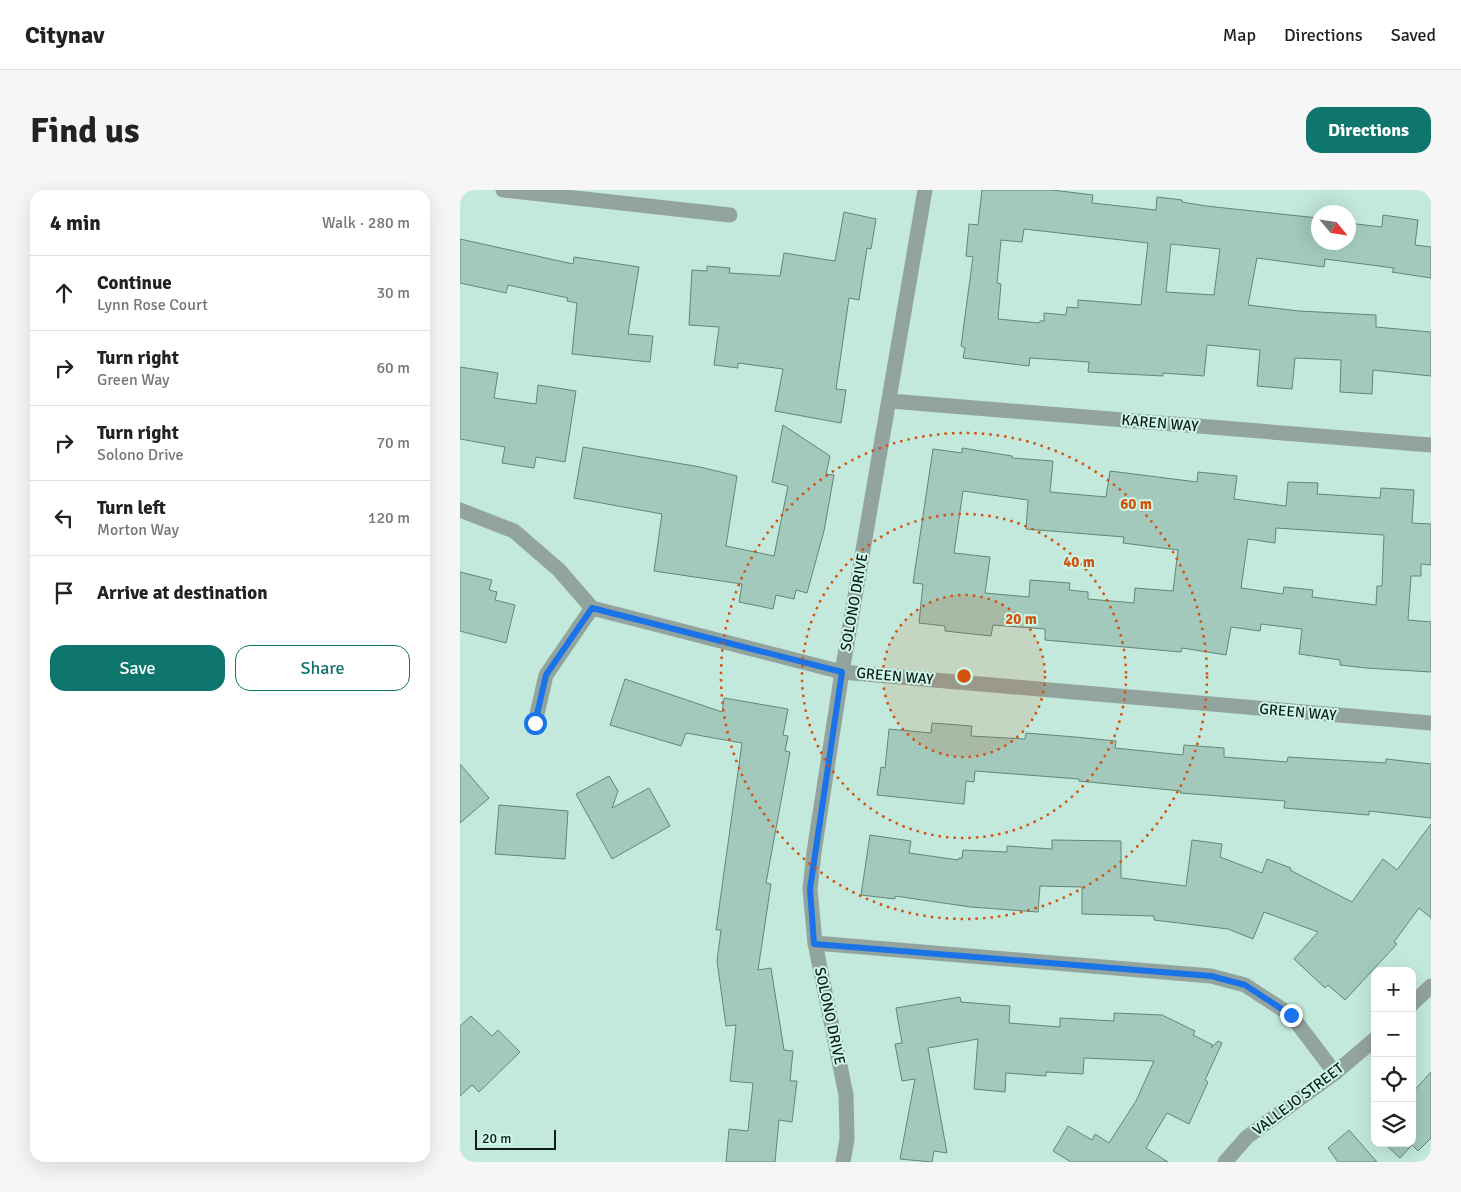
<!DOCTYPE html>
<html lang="en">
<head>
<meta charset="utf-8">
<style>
  :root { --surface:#fff; --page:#f6f6f6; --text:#222; --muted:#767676; --line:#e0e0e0; --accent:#0f766e }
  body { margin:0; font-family:Signika,sans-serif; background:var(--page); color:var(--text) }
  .controls { position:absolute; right:15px; bottom:15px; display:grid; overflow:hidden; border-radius:10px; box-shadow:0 5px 20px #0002 }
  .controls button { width:45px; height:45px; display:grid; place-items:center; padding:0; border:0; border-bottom:1px solid var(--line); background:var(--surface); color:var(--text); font:25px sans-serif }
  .compass { position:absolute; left:851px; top:15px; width:45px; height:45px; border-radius:50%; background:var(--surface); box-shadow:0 5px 20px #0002; rotate:119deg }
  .scale { position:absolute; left:15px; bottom:12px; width:81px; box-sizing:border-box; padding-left:5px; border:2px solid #0f1d19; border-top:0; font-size:14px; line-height:18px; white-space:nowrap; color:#0f1d19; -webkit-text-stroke:4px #cff7e8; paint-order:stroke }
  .stop { position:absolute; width:15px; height:15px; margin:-11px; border:4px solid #1a73e8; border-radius:50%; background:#fff }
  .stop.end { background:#1a73e8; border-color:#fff; box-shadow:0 1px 5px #0008 }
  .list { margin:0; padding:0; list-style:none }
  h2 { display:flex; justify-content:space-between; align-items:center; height:65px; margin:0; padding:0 20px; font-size:21px }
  h2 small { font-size:16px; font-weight:400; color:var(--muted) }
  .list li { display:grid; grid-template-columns:32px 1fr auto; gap:15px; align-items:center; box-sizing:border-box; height:75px; padding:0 20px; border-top:1px solid var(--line) }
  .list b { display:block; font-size:19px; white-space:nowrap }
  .list p { margin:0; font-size:16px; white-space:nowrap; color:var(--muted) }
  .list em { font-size:16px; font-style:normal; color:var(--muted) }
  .actions { display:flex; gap:10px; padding:15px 20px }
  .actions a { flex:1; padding:11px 0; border:1px solid var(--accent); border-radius:15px; text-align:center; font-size:18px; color:var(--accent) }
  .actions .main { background:var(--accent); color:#fff }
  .icon { flex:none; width:28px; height:28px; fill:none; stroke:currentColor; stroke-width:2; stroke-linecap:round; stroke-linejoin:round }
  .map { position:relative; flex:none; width:971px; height:972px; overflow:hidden; border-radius:15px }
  header { display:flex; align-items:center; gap:30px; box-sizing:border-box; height:70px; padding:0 25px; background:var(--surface); border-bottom:1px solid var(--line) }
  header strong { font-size:24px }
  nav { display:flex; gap:28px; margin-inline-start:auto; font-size:18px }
  .intro { display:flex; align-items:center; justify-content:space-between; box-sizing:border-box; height:120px; padding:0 30px }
  h1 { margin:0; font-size:35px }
  .button { padding:12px 22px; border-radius:15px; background:var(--accent); color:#fff; font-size:18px; font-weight:700 }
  main { display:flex; gap:30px; padding:0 30px }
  aside { flex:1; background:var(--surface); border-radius:15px; box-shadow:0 5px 20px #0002 }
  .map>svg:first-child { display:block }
  .building { fill:#a2c9bb; stroke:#628679; fill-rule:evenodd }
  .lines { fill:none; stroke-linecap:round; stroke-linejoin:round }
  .minor { stroke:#93a39d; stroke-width:15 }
  .route { stroke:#1a73e8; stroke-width:6 }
  .ring { fill:none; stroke:#d2530d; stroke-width:2.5; stroke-dasharray:2.5 5 }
  .labels { text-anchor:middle; stroke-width:4; stroke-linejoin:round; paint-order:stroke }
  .street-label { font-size:15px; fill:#0f1d19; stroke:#cff7e8 }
  .centre { fill:#d2530d; stroke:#cff7e8; stroke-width:2.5 }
  .ring-label { font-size:15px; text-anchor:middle; font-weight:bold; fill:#d2530d; stroke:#cff7e8; stroke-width:4; stroke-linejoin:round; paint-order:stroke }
</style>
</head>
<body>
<header>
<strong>Citynav</strong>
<nav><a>Map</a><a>Directions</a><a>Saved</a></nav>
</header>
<div class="intro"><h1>Find us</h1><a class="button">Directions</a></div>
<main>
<aside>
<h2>4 min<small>Walk · 280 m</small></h2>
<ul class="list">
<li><svg class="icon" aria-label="ahead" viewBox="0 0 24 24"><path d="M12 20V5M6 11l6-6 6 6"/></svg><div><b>Continue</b><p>Lynn Rose Court</p></div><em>30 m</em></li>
<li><svg class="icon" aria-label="right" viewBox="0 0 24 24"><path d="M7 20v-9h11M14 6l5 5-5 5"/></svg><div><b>Turn right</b><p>Green Way</p></div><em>60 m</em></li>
<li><svg class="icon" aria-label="right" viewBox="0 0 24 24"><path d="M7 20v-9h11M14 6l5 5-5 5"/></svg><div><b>Turn right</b><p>Solono Drive</p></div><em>70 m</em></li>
<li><svg class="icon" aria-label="left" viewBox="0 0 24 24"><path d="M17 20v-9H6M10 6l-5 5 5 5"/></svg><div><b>Turn left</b><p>Morton Way</p></div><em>120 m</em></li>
<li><svg class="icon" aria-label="arrive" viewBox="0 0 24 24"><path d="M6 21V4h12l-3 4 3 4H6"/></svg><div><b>Arrive at destination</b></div></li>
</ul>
<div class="actions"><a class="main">Save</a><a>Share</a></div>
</aside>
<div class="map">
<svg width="971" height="972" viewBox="0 0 971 972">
  <rect width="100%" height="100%" fill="#c2e9db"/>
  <g class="building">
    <path d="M 522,0 L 592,0 L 633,5 L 632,13 L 696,20 L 697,7 L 722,10 L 722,12 L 746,16 L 858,28 L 858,52 L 888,52 L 888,33 L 922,37 L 923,25 L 958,30 L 955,55 L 971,57 L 971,88 L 932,82 L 934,78 L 865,69 L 864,77 L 797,68 L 788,115 L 839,121 L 916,125 L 916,137 L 971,142 L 971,186 L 913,180 L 912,204 L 880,202 L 881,170 L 835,168 L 832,199 L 797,196 L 800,160 L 747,155 L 744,186 L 703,183 L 703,186 L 628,182 L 629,172 L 570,168 L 569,176 L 503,168 L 505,158 L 501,156 L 513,67 L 506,66 L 509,34 L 518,35 ZM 564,39 L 688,53 L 681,115 L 618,110 L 618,118 L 607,117 L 606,125 L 584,123 L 584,131 L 580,131 L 579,133 L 538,129 L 541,94 L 537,93 L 541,50 L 562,52 ZM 711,54 L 760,59 L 754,105 L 706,102 Z"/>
    <path d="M 384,22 L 416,29 L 411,59 L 407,58 L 399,110 L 389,108 L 376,199 L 386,200 L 381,233 L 315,221 L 323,179 L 278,173 L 278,178 L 254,175 L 259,137 L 229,135 L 232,80 L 247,81 L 247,76 L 270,78 L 269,83 L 320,86 L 324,63 L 375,71 Z"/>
    <path d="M 0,49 L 113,74 L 114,67 L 179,77 L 168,144 L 193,146 L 190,172 L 112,164 L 117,113 L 107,111 L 108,108 L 48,95 L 46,103 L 0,93 Z"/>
    <path d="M 0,177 L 38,183 L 34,208 L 76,214 L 78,195 L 116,201 L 105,272 L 76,267 L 74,278 L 42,273 L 45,257 L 0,249 Z"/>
    <path d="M 323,235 L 370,266 L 366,284 L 374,285 L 364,341 L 347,403 L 336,400 L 334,409 L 316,405 L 313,419 L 279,412 L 282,394 L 194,381 L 202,324 L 114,308 L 123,257 L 240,277 L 277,286 L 266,356 L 314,366 L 328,296 L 312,292 Z"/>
    <path d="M 502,258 L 552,266 L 552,268 L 593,271 L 590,302 L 646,307 L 650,281 L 737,292 L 738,282 L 777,286 L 774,309 L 826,316 L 828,292 L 858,293 L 857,304 L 920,308 L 921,298 L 954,300 L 952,333 L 971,334 L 971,375 L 961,374 L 961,386 L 951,386 L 948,430 L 971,432 L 971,482 L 906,478 L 880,475 L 880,470 L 839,464 L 842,439 L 801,434 L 800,441 L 771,437 L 766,465 L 722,458 L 721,462 L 585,450 L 585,439 L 533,435 L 531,446 L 485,441 L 485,436 L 459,433 L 463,394 L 453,393 L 473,259 L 502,263 ZM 503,301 L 568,310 L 566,339 L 664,347 L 663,353 L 718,360 L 713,401 L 675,398 L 674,413 L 628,409 L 628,402 L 609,400 L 610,393 L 570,390 L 569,407 L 525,403 L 530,367 L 494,363 ZM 816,338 L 924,345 L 922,396 L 917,396 L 916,415 L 852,407 L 853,400 L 824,397 L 823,404 L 781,398 L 788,349 L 815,353 Z"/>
    <path d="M 0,382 L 32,390 L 29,400 L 37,402 L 35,410 L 55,415 L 46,453 L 0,441 Z"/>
    <path d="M 165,489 L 262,522 L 264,508 L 328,519 L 323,545 L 328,546 L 325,561 L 330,562 L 306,693 L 311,694 L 298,780 L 311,778 L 324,860 L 333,861 L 330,891 L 337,891 L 332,932 L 319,930 L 315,972 L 266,972 L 269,939 L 288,941 L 293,893 L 270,891 L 276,835 L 266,836 L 257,771 L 261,740 L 256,740 L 282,553 L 226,543 L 221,556 L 150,535 Z"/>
    <path d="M 472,533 L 512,536 L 511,546 L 565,549 L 566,543 L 615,547 L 656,551 L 655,558 L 723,565 L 724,555 L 764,558 L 764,567 L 827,572 L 828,567 L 926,573 L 926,569 L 971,574 L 971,628 L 909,621 L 909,625 L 824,618 L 825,611 L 720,603 L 721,601 L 619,591 L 619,589 L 515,581 L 514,592 L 506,591 L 504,614 L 417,605 L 421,577 L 425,578 L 429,539 L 471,543 Z"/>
    <path d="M 0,574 L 29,608 L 0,633 Z"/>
    <path d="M 149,586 L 158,601 L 152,618 L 189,598 L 210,636 L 152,669 L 116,604 Z"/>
    <path d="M 39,615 L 108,621 L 105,669 L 35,664 Z"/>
    <path d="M 971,634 L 971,728 L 959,718 L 934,752 L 937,754 L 885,810 L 868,795 L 865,798 L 834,769 L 858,742 L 804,722 L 793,749 L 768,739 L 694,730 L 694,726 L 622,724 L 622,697 L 580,696 L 578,722 L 511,717 L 435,706 L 435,709 L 401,705 L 410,645 L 451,651 L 449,663 L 498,670 L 499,668 L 502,668 L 503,660 L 547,662 L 547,656 L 592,659 L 592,650 L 661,651 L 661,688 L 726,696 L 732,650 L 762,654 L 760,667 L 802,683 L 807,669 L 831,678 L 830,680 L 892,712 L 923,669 L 937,680 Z"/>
    <path d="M 500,807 L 501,812 L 550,816 L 549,833 L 600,837 L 600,828 L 654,831 L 654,823 L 702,825 L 735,841 L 733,845 L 753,855 L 751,858 L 758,851 L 762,853 L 745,890 L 748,892 L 729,934 L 707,923 L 686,958 L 708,972 L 611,972 L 593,961 L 608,936 L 632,950 L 635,944 L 649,953 L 676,911 L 694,871 L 624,868 L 623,884 L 586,882 L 586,886 L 546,883 L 545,902 L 514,899 L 518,849 L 468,858 L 487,963 L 474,961 L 472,972 L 440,969 L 455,889 L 442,891 L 435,854 L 442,853 L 436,818 Z"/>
    <path d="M 11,826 L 32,846 L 38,840 L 60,862 L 19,902 L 12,895 L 0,906 L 0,836 Z"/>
    <path d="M 971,882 L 971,948 L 958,961 L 952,955 L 940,968 L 924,953 L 952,953 L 952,903 Z"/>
    <path d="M 889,940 L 917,972 L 878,972 L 868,958 Z"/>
  </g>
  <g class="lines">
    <g class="minor">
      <path d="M 43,0 L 270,25"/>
      <path d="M 430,211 L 971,255"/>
      <path d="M 0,320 L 54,341 L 99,380 L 132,418 L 382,482 L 971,533"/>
      <path d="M 75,533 L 86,485 L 132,418"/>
      <path d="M 355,753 L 751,786 L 785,795 L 831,825 L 875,883"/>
      <path d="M 952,814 L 971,796"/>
      <path d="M 383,972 L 387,949 L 386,905 L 355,753 L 350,699 L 354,662 L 382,482 L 465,0"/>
      <path d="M 765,972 L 787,947 L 875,883 L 915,849"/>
    </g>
  </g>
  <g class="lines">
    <path class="route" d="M 75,533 L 86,485 L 132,418 L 382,482 L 350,699 L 354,754 L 751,786 L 785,795 L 831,825"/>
  </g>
  <circle cx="504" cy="486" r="81" fill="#d2530d" fill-opacity=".12"/>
  <g class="ring">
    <circle cx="504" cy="486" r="81"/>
    <circle cx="504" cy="486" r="162"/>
    <circle cx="504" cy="486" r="243"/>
  </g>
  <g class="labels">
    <g class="street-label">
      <text transform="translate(700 233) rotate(5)" y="5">KAREN WAY</text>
      <text transform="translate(394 412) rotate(-80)" y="5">SOLONO DRIVE</text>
      <text transform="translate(435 486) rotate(5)" y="5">GREEN WAY</text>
      <text transform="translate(838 522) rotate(5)" y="5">GREEN WAY</text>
      <text transform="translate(370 826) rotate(78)" y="5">SOLONO DRIVE</text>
      <text transform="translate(838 909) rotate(-37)" y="5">VALLEJO STREET</text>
    </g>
  </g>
  <circle cx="504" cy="486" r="8" class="centre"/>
  <g class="ring-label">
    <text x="676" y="319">60 m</text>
    <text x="619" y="377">40 m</text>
    <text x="561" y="434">20 m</text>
  </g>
</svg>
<div class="controls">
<button>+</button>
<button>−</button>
<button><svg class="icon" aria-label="locate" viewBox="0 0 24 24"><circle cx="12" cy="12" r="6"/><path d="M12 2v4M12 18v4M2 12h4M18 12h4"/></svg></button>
<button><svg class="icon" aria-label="layers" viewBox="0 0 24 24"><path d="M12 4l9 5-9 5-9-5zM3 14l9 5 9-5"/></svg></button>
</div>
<svg class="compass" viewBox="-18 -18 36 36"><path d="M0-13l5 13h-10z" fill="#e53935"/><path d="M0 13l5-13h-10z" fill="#767676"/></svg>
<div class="scale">20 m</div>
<div class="stop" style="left:75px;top:533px"></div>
<div class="stop end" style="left:831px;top:825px"></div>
</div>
</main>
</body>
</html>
